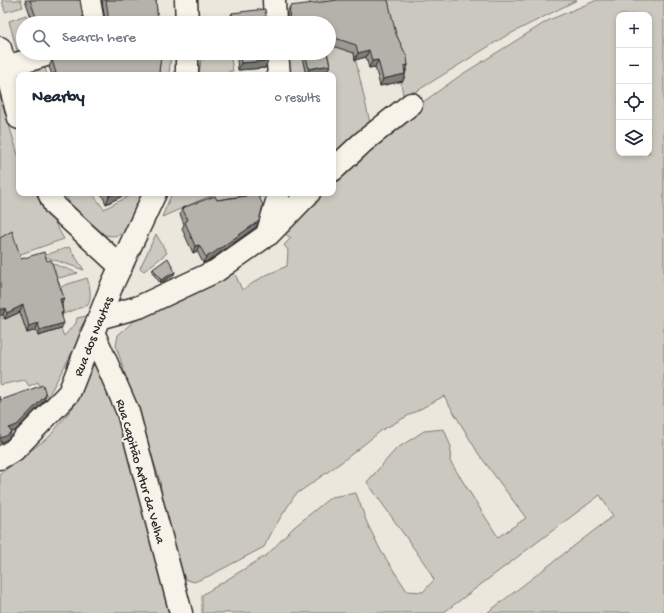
<!DOCTYPE html>
<html lang="en">
<head>
<meta charset="utf-8">
<style>
  :root { --surface:#fff; --page:#f2f2f3; --text:#1f2937; --muted:#747a83; --line:#e0e1e3 }
  body { margin:0; font-family:"Gochi Hand",sans-serif; background:var(--page); color:var(--text) }
  .controls { position:absolute; right:12px; top:12px; display:grid; overflow:hidden; border-radius:8px; box-shadow:0 2px 6px #0003 }
  .controls button { width:36px; height:36px; display:grid; place-items:center; padding:0; border:0; border-bottom:1px solid var(--line); background:var(--surface); color:var(--text); font:20px sans-serif }
  .list { margin:0; padding:0; list-style:none }
  h2 { display:flex; justify-content:space-between; align-items:center; height:52px; margin:0; padding:0 16px; font-size:17px }
  h2 small { font-size:13px; font-weight:400; color:var(--muted) }
  .icon { flex:none; width:22px; height:22px; fill:none; stroke:currentColor; stroke-width:2; stroke-linecap:round; stroke-linejoin:round }
  .map { position:relative; flex:none; width:664px; height:613px; overflow:hidden }
  .search { position:absolute; background:var(--surface); box-shadow:0 2px 6px #0003; left:16px; top:16px; width:320px; height:44px; display:flex; align-items:center; gap:10px; box-sizing:border-box; padding:0 14px; border-radius:22px; color:var(--muted); font-size:15px }
  .panel { position:absolute; background:var(--surface); box-shadow:0 2px 6px #0003; left:16px; top:72px; width:320px; height:124px; border-radius:8px }
  .map>svg:first-child { display:block }
  .green { fill:#cbc8bf; stroke:#7b7a75; fill-rule:evenodd }
  .lines { fill:none; stroke-linecap:round; stroke-linejoin:round }
  .minor-casing { stroke:#2b2b2b; stroke-width:25 }
  .minor { stroke:#f7f3e8; stroke-width:22 }
  .wall { fill:#9c9993; stroke:#2b2b2b }
  .shaded-wall { fill:#7f7d78; stroke:#2b2b2b }
  .building { fill:#b5b2ab; stroke:#2b2b2b }
  .labels { text-anchor:middle; stroke-width:4; stroke-linejoin:round; paint-order:stroke }
  .street-label { font-size:13px; fill:#2b2b2b; stroke:#f7f3e8 }
</style>
</head>
<body>
<div class="map">
<svg width="664" height="613" viewBox="0 0 664 613">
  <rect width="100%" height="100%" fill="#ebe7dd"/>
  <filter id="ink" filterUnits="userSpaceOnUse"><feTurbulence type="fractalNoise" baseFrequency=".025" numOctaves="2"/><feDisplacementMap in="SourceGraphic" scale="8" xChannelSelector="R" yChannelSelector="G"/><feConvolveMatrix kernelMatrix="1 2 1 2 8 2 1 2 1" color-interpolation-filters="sRGB"/></filter>
  <g filter="url(#ink)">
    <g class="green">
      <path d="M 2,0 L 21,0 L 23,7 L 5,12 Z"/>
      <path d="M 309,0 L 338,0 L 348,51 L 354,53 L 370,123 L 333,159 L 333,75 L 328,75 L 322,53 L 329,53 L 329,23 L 315,23 Z"/>
      <path d="M 384,0 L 577,0 L 504,37 L 404,99 L 401,84 L 405,77 L 405,65 Z"/>
      <path d="M 597,0 L 664,0 L 664,613 L 487,613 L 613,516 L 600,495 L 443,613 L 202,613 L 202,595 L 267,555 L 293,528 L 331,497 L 356,493 L 367,523 L 381,551 L 407,591 L 423,592 L 434,580 L 427,567 L 367,482 L 396,449 L 424,431 L 444,429 L 451,447 L 450,461 L 498,537 L 526,518 L 478,453 L 444,396 L 382,430 L 343,461 L 295,495 L 274,528 L 264,547 L 209,576 L 194,582 L 176,576 L 167,540 L 160,481 L 116,346 L 118,335 L 134,321 L 182,300 L 233,269 L 242,290 L 264,276 L 287,266 L 288,250 L 284,245 L 291,238 L 282,232 L 316,193 L 333,193 L 333,176 L 395,122 L 461,75 L 549,20 ZM 619,15 L 649,15 L 649,153 L 619,153 Z"/>
      <path d="M 26,15 L 28,23 L 23,23 L 23,53 L 18,55 L 9,21 Z"/>
      <path d="M 157,53 L 171,53 L 169,75 L 157,75 Z"/>
      <path d="M 202,53 L 230,53 L 233,71 L 229,71 L 229,74 L 224,75 L 199,75 Z"/>
      <path d="M 297,53 L 303,53 L 302,57 L 306,75 L 281,75 L 282,58 Z"/>
      <path d="M 43,60 L 47,75 L 22,75 L 20,68 Z"/>
      <path d="M 0,95 L 19,158 L 19,193 L 38,193 L 64,239 L 15,256 L 0,243 Z"/>
      <path d="M 71,193 L 92,193 L 104,209 L 135,193 L 143,193 C 134,258 88,241 66,196 Z"/>
      <path d="M 172,193 L 246,193 L 243,203 L 214,203 L 210,196 L 162,217 Z"/>
      <path d="M 156,234 L 167,253 L 144,271 L 140,268 Z"/>
      <path d="M 69,247 L 84,270 L 43,256 Z"/>
      <path d="M 48,262 L 78,273 L 55,279 Z"/>
      <path d="M 87,278 C 90,287 92,296 88,305 L 63,314 L 58,289 L 65,285 Z"/>
      <path d="M 20,312 L 27,333 L 36,330 L 38,336 L 61,329 L 64,336 L 76,323 L 77,318 L 87,316 L 79,331 L 80,332 L 81,336 L 45,402 L 38,382 L 29,386 L 25,380 L 0,385 L 0,317 L 5,319 Z"/>
      <path d="M 90,365 L 98,366 L 125,433 L 170,613 L 0,613 L 0,474 L 50,436 L 78,401 L 84,375 Z"/>
    </g>
    <g class="lines">
      <defs>
        <g id="minor">
          <path d="M 89,0 L 93,23"/>
          <path d="M 186,0 L 187,23"/>
          <path d="M 274,0 L 275,23"/>
          <path d="M 0,48 L 19,118"/>
          <path d="M 187,53 L 187,75"/>
          <path d="M 277,53 L 279,75"/>
          <path d="M 6,67 L 53,53"/>
          <path d="M 333,170 L 363,142 L 411,104"/>
          <path d="M 49,193 L 55,206 L 121,267"/>
          <path d="M 269,234 L 309,193"/>
          <path d="M 99,318 L 139,307 L 216,271 L 267,235 L 278,198 L 278,193"/>
          <path d="M 93,332 L 128,412 L 181,613"/>
          <path d="M 0,458 L 14,450 L 69,393 L 112,285 L 155,193"/>
        </g>
      </defs>
      <use href="#minor" class="minor-casing"/>
      <use href="#minor" class="minor"/>
    </g>
    <g class="wall">
      <path d="M 25,0 L 80,0 L 83,18 L 86,23 L 33,23 Z"/>
      <path d="M 102,0 L 156,0 L 157,14 L 105,23 L 105,21 Z"/>
      <path d="M 290,6 L 396,34 L 408,65 L 403,81 L 380,86 L 375,67 L 369,68 L 366,57 L 355,60 L 354,53 L 329,45 L 329,23 L 287,23 L 287,13 Z"/>
      <path d="M 232,13 L 267,22 L 268,23 L 229,23 L 229,20 Z"/>
      <path d="M 65,53 L 161,53 L 159,71 L 161,75 L 52,75 L 49,67 L 52,60 L 60,57 L 65,54 Z"/>
      <path d="M 231,53 L 268,53 L 265,68 L 238,70 L 237,59 L 231,58 Z"/>
      <path d="M 301,53 L 327,53 L 330,65 L 327,72 L 313,75 L 306,75 Z"/>
      <path d="M 101,193 L 129,193 L 106,204 Z"/>
      <path d="M 243,193 L 266,193 L 265,196 L 259,196 L 256,227 L 210,260 L 203,263 L 197,251 L 193,253 L 182,229 L 184,224 L 180,214 L 182,208 L 217,200 L 243,196 Z"/>
      <path d="M 21,259 L 47,261 L 64,298 L 62,304 L 63,312 L 62,316 L 61,329 L 38,336 L 36,330 L 27,333 L 20,312 L 5,319 L 3,315 Z"/>
      <path d="M 153,269 L 174,275 L 160,283 L 152,272 Z"/>
    </g>
    <g class="shaded-wall">
      <path d="M 369,50 L 366,57 L 355,60 L 358,53 Z"/>
      <path d="M 290,53 L 296,53 L 290,55 Z"/>
      <path d="M 378,60 L 375,67 L 369,68 L 372,61 Z"/>
      <path d="M 268,61 L 265,68 L 238,70 L 241,63 Z"/>
      <path d="M 330,65 L 327,72 L 313,75 L 306,75 L 309,69 Z"/>
      <path d="M 408,65 L 405,72 L 404,66 Z"/>
      <path d="M 405,74 L 403,81 L 380,86 L 383,79 Z"/>
      <path d="M 116,193 L 129,193 L 106,204 L 109,196 Z"/>
      <path d="M 254,193 L 266,193 L 265,196 L 253,196 Z"/>
      <path d="M 259,221 L 256,227 L 210,260 L 203,263 L 206,257 Z"/>
      <path d="M 199,245 L 197,251 L 193,253 L 195,246 Z"/>
      <path d="M 175,272 L 174,275 L 160,283 L 161,280 Z"/>
      <path d="M 64,298 L 61,305 L 60,299 Z"/>
      <path d="M 23,305 L 20,312 L 5,319 L 7,313 Z"/>
      <path d="M 5,308 L 3,315 L 0,316 L 0,310 Z"/>
      <path d="M 38,323 L 36,330 L 27,333 L 29,326 Z"/>
      <path d="M 64,323 L 61,329 L 38,336 L 40,330 Z"/>
      <path d="M 46,395 L 44,401 L 15,431 L 7,433 L 9,428 Z"/>
      <path d="M 11,432 L 9,438 L 4,441 L 0,443 L 0,438 Z"/>
    </g>
    <g class="building">
      <path d="M 30,0 L 80,0 L 83,18 L 86,23 L 42,23 L 41,22 L 38,23 Z"/>
      <path d="M 106,0 L 156,0 L 158,23 L 105,23 L 107,20 L 108,14 Z"/>
      <path d="M 338,0 L 388,0 L 396,34 L 407,57 L 408,65 L 404,66 L 405,74 L 383,79 L 378,60 L 372,61 L 369,50 L 358,53 L 356,45 L 329,36 L 329,23 L 287,23 L 289,21 L 290,6 Z"/>
      <path d="M 265,9 L 267,22 L 268,23 L 232,23 L 232,13 Z"/>
      <path d="M 65,53 L 161,53 L 161,57 L 159,71 L 161,75 L 54,75 L 53,74 L 56,73 L 52,60 L 60,57 Z"/>
      <path d="M 239,53 L 268,53 L 268,61 L 241,63 Z"/>
      <path d="M 305,53 L 327,53 L 330,65 L 309,69 Z"/>
      <path d="M 107,193 L 116,193 L 109,196 Z"/>
      <path d="M 246,193 L 257,193 L 263,205 L 259,221 L 212,254 L 206,257 L 199,245 L 195,246 L 185,222 L 188,220 L 182,208 L 215,196 L 217,200 L 246,196 Z"/>
      <path d="M 12,231 L 21,259 L 44,252 L 47,261 L 51,260 L 64,298 L 60,299 L 63,312 L 61,313 L 64,323 L 40,330 L 38,323 L 29,326 L 23,305 L 7,313 L 5,308 L 0,310 L 0,238 Z"/>
      <path d="M 168,258 L 175,272 L 161,280 L 153,269 Z"/>
      <path d="M 43,385 L 46,395 L 17,425 L 9,428 L 11,432 L 6,436 L 0,438 L 0,396 L 1,400 Z"/>
    </g>
  </g>
  <g class="labels">
    <g class="street-label">
      <text transform="translate(92 336) rotate(-68)" y="5">Rua dos Nautas</text>
      <text transform="translate(142 471) rotate(74)" y="5">Rua Capitão Artur da Velha</text>
    </g>
  </g>
</svg>
<div class="controls">
<button>+</button>
<button>−</button>
<button><svg class="icon" aria-label="locate" viewBox="0 0 24 24"><circle cx="12" cy="12" r="6"/><path d="M12 2v4M12 18v4M2 12h4M18 12h4"/></svg></button>
<button><svg class="icon" aria-label="layers" viewBox="0 0 24 24"><path d="M12 4l9 5-9 5-9-5zM3 14l9 5 9-5"/></svg></button>
</div>
<div class="search"><svg class="icon" aria-label="search" viewBox="0 0 24 24"><circle cx="10" cy="10" r="6"/><path d="M15 15l6 6"/></svg>Search here</div>
<section class="panel">
<h2>Nearby<small>0 results</small></h2>
<ul class="list">
</ul>
</section>
</div>
</body>
</html>
